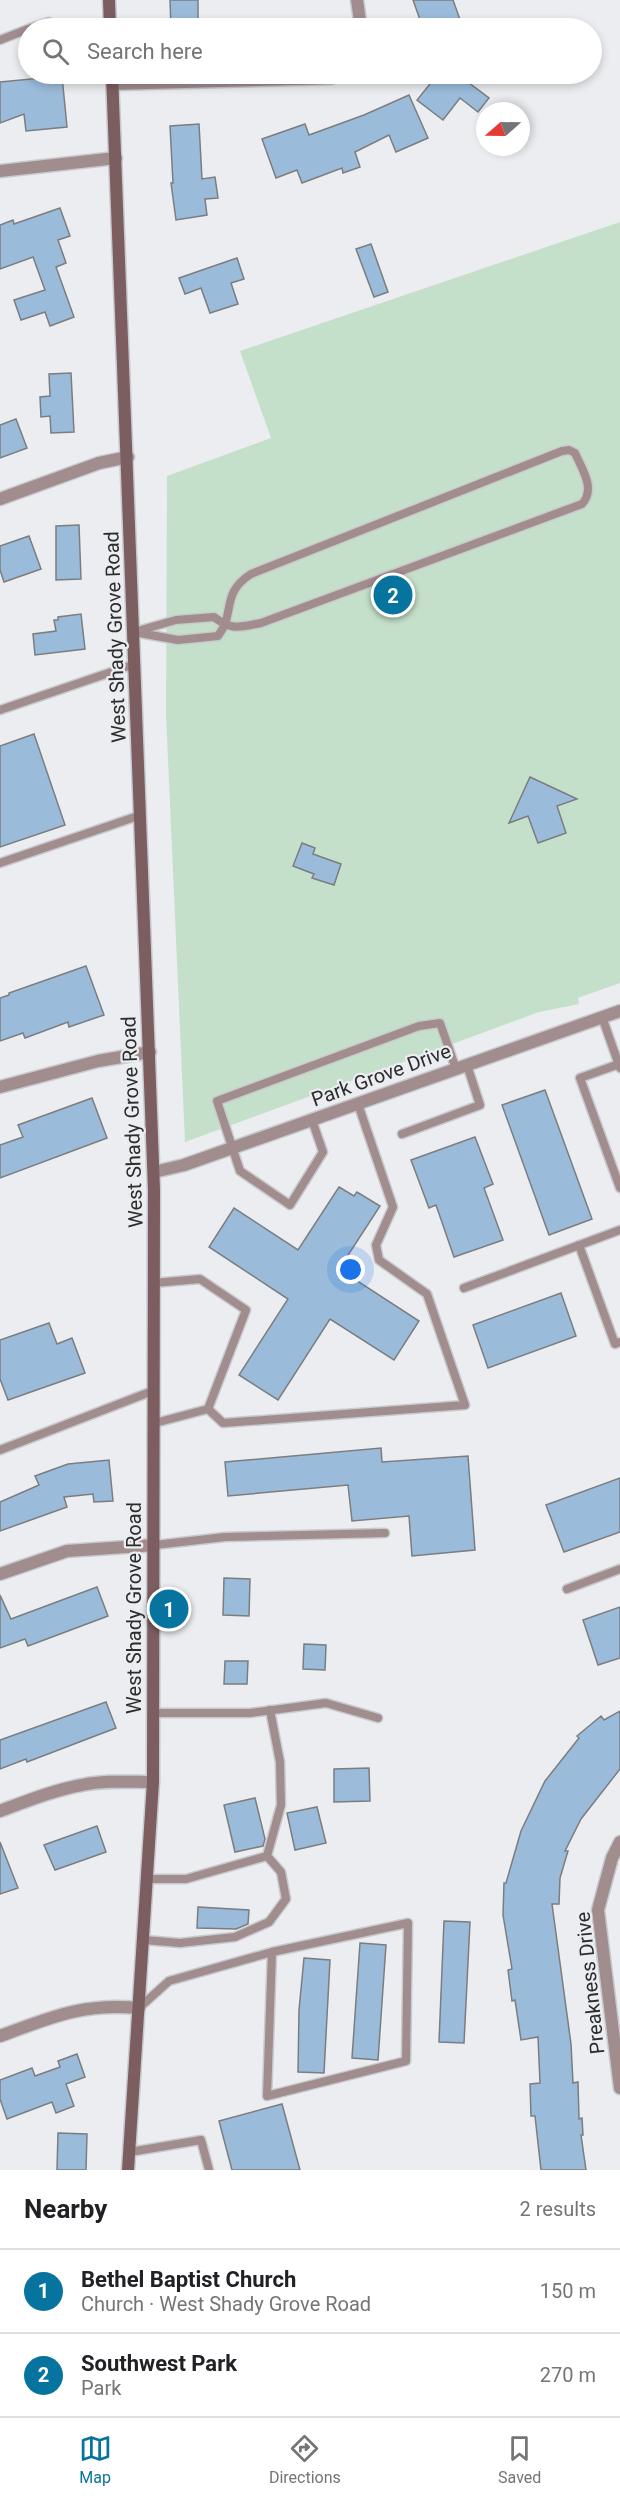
<!DOCTYPE html>
<html lang="en">
<head>
<meta charset="utf-8">
<style>
  :root { --surface:#fff; --page:#f6f6f6; --text:#202124; --muted:#757577; --line:#e0e0e0; --accent:#07749f }
  body { margin:0; font-family:Roboto,sans-serif; background:var(--page); color:var(--text) }
  .compass { position:absolute; left:476px; top:102px; width:54px; height:54px; border-radius:50%; background:var(--surface); box-shadow:0 3px 9px #0003; rotate:250deg }
  .you { position:absolute; left:351px; top:1270px; width:21px; height:21px; margin:-15px; border:4px solid #fff; border-radius:50%; background:#1a73e8; box-shadow:0 0 0 9px #1a73e833 }
  .badge { display:grid; place-items:center; width:39px; height:39px; border-radius:50%; background:var(--accent); color:#fff; font-size:20px; font-weight:700 }
  .pin { position:absolute; translate:-50% -50%; border:3px solid #fff; box-shadow:0 2px 6px #0006 }
  .list { margin:0; padding:0; list-style:none }
  h2 { display:flex; justify-content:space-between; align-items:center; height:78px; margin:0; padding:0 24px; font-size:26px }
  h2 small { font-size:20px; font-weight:400; color:var(--muted) }
  .list li { display:grid; grid-template-columns:39px 1fr auto; gap:18px; align-items:center; box-sizing:border-box; height:84px; padding:0 24px; border-top:2px solid var(--line) }
  .list b { display:block; font-size:22px; white-space:nowrap }
  .list p { margin:0; font-size:20px; white-space:nowrap; color:var(--muted) }
  .list em { font-size:20px; font-style:normal; color:var(--muted) }
  .icon { flex:none; width:33px; height:33px; fill:none; stroke:currentColor; stroke-width:2; stroke-linecap:round; stroke-linejoin:round }
  .map { position:relative; flex:none; width:620px; height:2170px; overflow:hidden }
  .search { position:absolute; background:var(--surface); box-shadow:0 3px 9px #0003; left:18px; right:18px; top:18px; height:66px; display:flex; align-items:center; gap:15px; box-sizing:border-box; padding:0 21px; border-radius:33px; color:var(--muted); font-size:22px }
  .sheet { height:246px; background:var(--surface) }
  nav { display:flex; justify-content:space-around; align-items:center; box-sizing:border-box; height:84px; border-top:2px solid var(--line); background:var(--surface); font-size:16px; color:var(--muted) }
  nav a { display:grid; justify-items:center; gap:3px }
  nav .on { color:var(--accent) }
  .map>svg:first-child { display:block }
  .green { fill:#c5e0ca }
  .building { fill:#9abcda; stroke:#7b7d7f; stroke-width:1.5 }
  .lines { fill:none; stroke-linecap:round; stroke-linejoin:round }
  .service-casing { stroke:#c8cacd; stroke-width:11 }
  .minor-casing { stroke:#c8cacd; stroke-width:15 }
  .secondary-casing { stroke:#c8cacd; stroke-width:15 }
  .service { stroke:#a18c8e; stroke-width:8 }
  .minor { stroke:#a18c8e; stroke-width:12 }
  .secondary { stroke:#7c5e61; stroke-width:12 }
  .labels { text-anchor:middle; stroke-width:4.5; stroke-linejoin:round; paint-order:stroke }
  .street-label { font-size:20px; fill:#2b2c2d; stroke:#ebedf0 }
</style>
</head>
<body>
<div class="map">
<svg width="620" height="2170" viewBox="0 0 620 2170">
  <rect width="100%" height="100%" fill="#ebedf0"/>
  <path class="green" d="M 620,222 L 620,983 L 578,998 L 579,1004 L 539,1012 L 185,1142 L 166,714 L 167,476 L 271,438 L 240,351 Z"/>
  <g class="building">
    <path d="M 170,0 L 198,0 L 198,28 L 171,28 Z"/>
    <path d="M 413,0 L 453,0 L 463,28 L 423,28 Z"/>
    <path d="M 438,74 L 457,74 L 489,98 L 478,112 L 460,98 L 443,120 L 417,100 Z"/>
    <path d="M 62,76 L 67,127 L 26,131 L 24,114 L 0,123 L 0,82 Z"/>
    <path d="M 409,95 L 428,138 L 396,152 L 389,135 L 355,152 L 360,167 L 343,173 L 342,168 L 302,183 L 297,170 L 276,178 L 262,139 L 305,124 L 309,135 L 364,115 Z"/>
    <path d="M 199,124 L 202,179 L 215,177 L 218,198 L 205,199 L 207,215 L 176,220 L 171,183 L 173,183 L 170,126 Z"/>
    <path d="M 60,208 L 70,236 L 58,240 L 66,263 L 56,267 L 74,317 L 50,326 L 45,312 L 21,320 L 14,300 L 45,290 L 33,257 L 0,269 L 0,225 L 13,220 L 14,224 Z"/>
    <path d="M 371,244 L 388,292 L 374,297 L 356,249 Z"/>
    <path d="M 237,258 L 244,279 L 231,283 L 238,304 L 210,313 L 201,288 L 185,294 L 179,278 Z"/>
    <path d="M 71,373 L 74,432 L 51,433 L 50,416 L 41,417 L 40,397 L 50,396 L 49,374 Z"/>
    <path d="M 16,419 L 27,448 L 0,458 L 0,425 Z"/>
    <path d="M 79,525 L 81,579 L 56,580 L 56,526 Z"/>
    <path d="M 29,536 L 41,569 L 4,582 L 0,570 L 0,546 Z"/>
    <path d="M 81,614 L 85,649 L 35,655 L 33,634 L 56,631 L 54,620 L 58,620 L 58,617 Z"/>
    <path d="M 34,734 L 65,825 L 0,847 L 0,746 Z"/>
    <path d="M 530,777 L 577,799 L 557,806 L 566,833 L 538,843 L 528,816 L 509,823 Z"/>
    <path d="M 302,843 L 315,848 L 313,854 L 341,864 L 334,885 L 312,878 L 314,874 L 293,866 Z"/>
    <path d="M 86,966 L 104,1015 L 69,1027 L 68,1022 L 25,1038 L 23,1033 L 0,1041 L 0,998 L 9,995 L 9,993 Z"/>
    <path d="M 545,1090 L 592,1219 L 549,1235 L 502,1105 Z"/>
    <path d="M 92,1098 L 107,1138 L 0,1178 L 0,1145 L 23,1137 L 18,1125 Z"/>
    <path d="M 475,1137 L 493,1184 L 484,1188 L 503,1240 L 454,1257 L 436,1205 L 429,1208 L 411,1160 Z"/>
    <path d="M 339,1187 L 354,1196 L 357,1192 L 380,1206 L 339,1269 L 419,1321 L 394,1360 L 330,1319 L 278,1400 L 239,1375 L 288,1299 L 209,1247 L 234,1208 L 298,1250 Z"/>
    <path d="M 561,1293 L 576,1336 L 488,1368 L 473,1325 Z"/>
    <path d="M 49,1323 L 57,1344 L 72,1338 L 85,1373 L 8,1400 L 0,1379 L 0,1340 Z"/>
    <path d="M 381,1448 L 382,1462 L 468,1456 L 475,1550 L 412,1556 L 409,1516 L 352,1521 L 348,1485 L 228,1496 L 225,1462 Z"/>
    <path d="M 109,1460 L 113,1501 L 94,1502 L 93,1494 L 64,1497 L 67,1507 L 0,1531 L 0,1502 L 39,1485 L 35,1476 L 68,1464 Z"/>
    <path d="M 620,1478 L 620,1532 L 564,1552 L 546,1505 Z"/>
    <path d="M 224,1578 L 250,1579 L 249,1616 L 223,1615 Z"/>
    <path d="M 97,1587 L 108,1616 L 28,1646 L 25,1639 L 0,1648 L 0,1595 L 11,1619 Z"/>
    <path d="M 620,1607 L 620,1658 L 598,1665 L 583,1620 Z"/>
    <path d="M 304,1644 L 326,1645 L 325,1670 L 303,1669 Z"/>
    <path d="M 225,1661 L 248,1661 L 247,1684 L 224,1684 Z"/>
    <path d="M 106,1702 L 116,1728 L 27,1762 L 26,1759 L 0,1769 L 0,1740 Z"/>
    <path d="M 620,1711 L 620,1769 L 581,1819 L 565,1851 L 568,1851 L 560,1878 L 559,1904 L 552,1904 L 571,2044 L 573,2083 L 578,2082 L 579,2119 L 582,2118 L 583,2135 L 581,2135 L 586,2170 L 541,2170 L 535,2116 L 531,2116 L 530,2084 L 540,2083 L 538,2037 L 521,2040 L 515,2000 L 512,2001 L 508,1970 L 512,1969 L 503,1915 L 504,1883 L 506,1883 L 521,1831 L 545,1781 L 579,1738 L 577,1736 L 601,1716 L 604,1720 Z"/>
    <path d="M 369,1768 L 370,1801 L 334,1802 L 334,1769 Z"/>
    <path d="M 255,1798 L 265,1839 L 263,1846 L 235,1852 L 224,1805 Z"/>
    <path d="M 317,1807 L 326,1843 L 295,1850 L 287,1813 Z"/>
    <path d="M 97,1826 L 106,1852 L 55,1870 L 44,1845 Z"/>
    <path d="M 0,1842 L 18,1888 L 0,1894 Z"/>
    <path d="M 198,1907 L 249,1910 L 248,1924 L 236,1929 L 197,1928 Z"/>
    <path d="M 444,1921 L 470,1922 L 464,2043 L 439,2042 Z"/>
    <path d="M 360,1943 L 386,1945 L 378,2060 L 352,2058 Z"/>
    <path d="M 304,1958 L 330,1960 L 324,2073 L 298,2072 L 299,2010 Z"/>
    <path d="M 77,2054 L 85,2077 L 66,2084 L 74,2106 L 56,2113 L 52,2102 L 7,2119 L 0,2099 L 0,2080 L 32,2068 L 35,2076 L 60,2067 L 58,2061 Z"/>
    <path d="M 282,2104 L 300,2170 L 232,2170 L 219,2121 Z"/>
    <path d="M 58,2133 L 87,2134 L 86,2170 L 57,2170 Z"/>
  </g>
  <g class="lines">
    <defs>
      <g id="service">
        <path d="M 31,28 L 49,22"/>
        <path d="M 0,40 L 28,29"/>
        <path d="M 134,632 L 178,640 L 218,636 C 236,613 220,594 251,574 L 562,451 L 569,450 L 575,453 C 582,469 596,489 582,504 L 261,623 C 239,627 232,631 214,617 L 176,620 L 134,632"/>
        <path d="M 0,710 L 135,664"/>
        <path d="M 0,863 L 141,815"/>
        <path d="M 602,1017 L 620,1068"/>
        <path d="M 619,1064 L 580,1078 L 620,1188"/>
        <path d="M 312,1120 L 323,1152 L 290,1205 L 240,1171 L 217,1101 L 419,1026 L 440,1023 L 456,1069"/>
        <path d="M 402,1134 L 480,1105 L 467,1065"/>
        <path d="M 579,1245 L 615,1344 L 620,1342"/>
        <path d="M 154,1283 L 200,1279 L 246,1310 L 208,1409"/>
        <path d="M 464,1288 L 620,1230"/>
        <path d="M 208,1409 L 223,1423 L 465,1405 L 427,1294 L 379,1260 L 376,1245 L 393,1207 L 358,1104"/>
        <path d="M 155,1423 L 208,1409"/>
        <path d="M 0,1450 L 155,1390"/>
        <path d="M 155,1545 L 225,1537 L 385,1533"/>
        <path d="M 567,1589 L 620,1569"/>
        <path d="M 153,1713 L 250,1713 L 326,1703 L 378,1718"/>
        <path d="M 267,1856 L 281,1805 L 280,1762 L 270,1710"/>
        <path d="M 144,1940 L 180,1943 L 235,1937 L 269,1922 L 286,1899 L 281,1872 L 267,1856 L 186,1879 L 147,1879"/>
        <path d="M 139,2008 L 169,1981 L 272,1952 L 408,1923 L 406,2061 L 267,2096 L 272,1952"/>
        <path d="M 130,2152 L 201,2140 L 209,2170"/>
      </g>
      <g id="minor">
        <path d="M 357,0 L 361,28"/>
        <path d="M 113,84 L 331,78 L 337,74"/>
        <path d="M 0,171 L 116,158"/>
        <path d="M 0,499 L 99,463 L 128,457"/>
        <path d="M 0,1087 L 98,1061 L 150,1052"/>
        <path d="M 154,1172 L 184,1165 L 620,1011"/>
        <path d="M 0,1574 L 67,1551 L 155,1545"/>
        <path d="M 0,1811 C 27,1801 54,1790 82,1785 C 105,1780 129,1782 153,1782"/>
        <path d="M 620,1842 L 612,1858 L 598,1910 L 620,2088"/>
        <path d="M 0,2036 C 52,2017 82,2003 139,2008"/>
      </g>
      <g id="secondary">
        <path d="M 109,0 L 110,28"/>
        <path d="M 112,74 L 154,1190 L 153,1782 L 128,2170"/>
      </g>
    </defs>
    <use href="#service" class="service-casing"/>
    <use href="#minor" class="minor-casing"/>
    <use href="#secondary" class="secondary-casing"/>
    <use href="#service" class="service"/>
    <use href="#minor" class="minor"/>
    <use href="#secondary" class="secondary"/>
  </g>
  <g class="labels">
    <g class="street-label">
      <text transform="translate(115 637) rotate(-92)" y="7">West Shady Grove Road</text>
      <text transform="translate(381 1075) rotate(-20)" y="7">Park Grove Drive</text>
      <text transform="translate(132 1122) rotate(-92)" y="7">West Shady Grove Road</text>
      <text transform="translate(134 1608) rotate(-90)" y="7">West Shady Grove Road</text>
      <text transform="translate(590 1983) rotate(-96)" y="7">Preakness Drive</text>
    </g>
  </g>
</svg>
<svg class="compass" viewBox="-18 -18 36 36"><path d="M0-13l5 13h-10z" fill="#e53935"/><path d="M0 13l5-13h-10z" fill="#757577"/></svg>
<div class="you"></div>
<div class="pin badge" style="left:169px;top:1609px">1</div>
<div class="pin badge" style="left:393px;top:595px">2</div>
<div class="search"><svg class="icon" aria-label="search" viewBox="0 0 24 24"><circle cx="10" cy="10" r="6"/><path d="M15 15l6 6"/></svg>Search here</div>
</div>
<section class="sheet">
<h2>Nearby<small>2 results</small></h2>
<ul class="list">
<li><span class="badge">1</span><div><b>Bethel Baptist Church</b><p>Church · West Shady Grove Road</p></div><em>150 m</em></li>
<li><span class="badge">2</span><div><b>Southwest Park</b><p>Park</p></div><em>270 m</em></li>
</ul>
</section>
<nav>
<a class="on"><svg class="icon" aria-label="map" viewBox="0 0 24 24"><path d="M3 6l6-2 6 2 6-2v14l-6 2-6-2-6 2zM9 4v14M15 6v14"/></svg>Map</a>
<a><svg class="icon" aria-label="directions" viewBox="0 0 24 24"><path d="M12 3l9 9-9 9-9-9zM9 14v-3h6M13 9l2 2-2 2"/></svg>Directions</a>
<a><svg class="icon" aria-label="saved" viewBox="0 0 24 24"><path d="M7 4h10v16l-5-4-5 4z"/></svg>Saved</a>
</nav>
</body>
</html>
